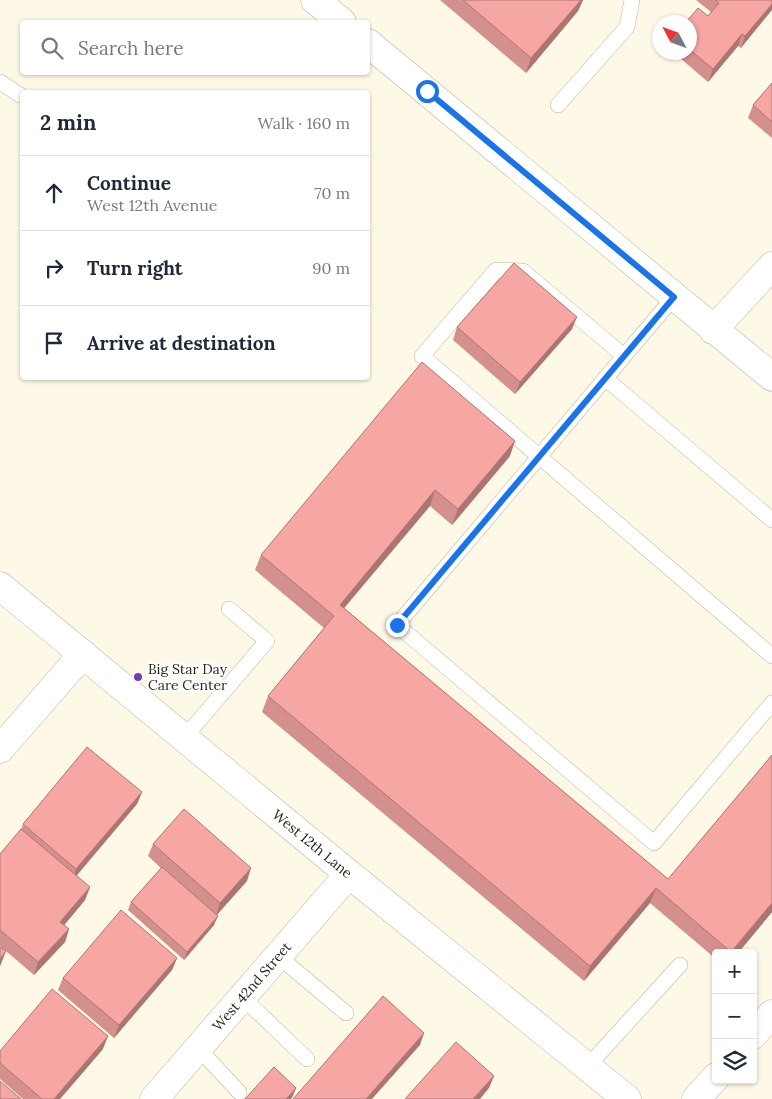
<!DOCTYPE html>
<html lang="en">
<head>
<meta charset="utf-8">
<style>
  :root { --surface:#fff; --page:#f2f2f3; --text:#1f2937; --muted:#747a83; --line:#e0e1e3 }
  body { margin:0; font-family:Lora,serif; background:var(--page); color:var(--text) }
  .controls { position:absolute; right:15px; bottom:15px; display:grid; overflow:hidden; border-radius:5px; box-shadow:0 1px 4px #0004 }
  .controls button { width:45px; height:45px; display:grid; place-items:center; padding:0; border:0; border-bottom:1px solid var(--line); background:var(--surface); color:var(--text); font:25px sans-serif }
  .compass { position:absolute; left:652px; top:15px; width:45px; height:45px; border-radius:50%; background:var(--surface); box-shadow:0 1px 4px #0004; rotate:311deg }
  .stop { position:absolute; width:15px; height:15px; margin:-11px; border:4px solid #1a73e8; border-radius:50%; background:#fff }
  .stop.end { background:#1a73e8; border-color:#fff; box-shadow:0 1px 5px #0008 }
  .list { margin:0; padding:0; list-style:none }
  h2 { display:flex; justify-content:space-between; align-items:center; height:65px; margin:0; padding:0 20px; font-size:21px }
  h2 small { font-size:16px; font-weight:400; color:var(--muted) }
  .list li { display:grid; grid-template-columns:32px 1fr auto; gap:15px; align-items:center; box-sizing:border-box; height:75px; padding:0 20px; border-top:1px solid var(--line) }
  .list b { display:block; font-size:19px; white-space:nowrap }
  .list p { margin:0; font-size:16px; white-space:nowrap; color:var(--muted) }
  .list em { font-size:16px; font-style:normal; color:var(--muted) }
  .icon { flex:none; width:28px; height:28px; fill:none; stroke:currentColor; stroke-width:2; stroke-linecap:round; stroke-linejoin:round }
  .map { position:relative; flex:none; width:772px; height:1099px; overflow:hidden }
  .search { position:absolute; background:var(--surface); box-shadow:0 1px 4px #0004; left:20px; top:20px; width:350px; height:55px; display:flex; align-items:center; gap:12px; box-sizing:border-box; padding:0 18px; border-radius:5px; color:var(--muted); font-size:19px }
  .panel { position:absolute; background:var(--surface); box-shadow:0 1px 4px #0004; left:20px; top:90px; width:350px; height:290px; border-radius:5px }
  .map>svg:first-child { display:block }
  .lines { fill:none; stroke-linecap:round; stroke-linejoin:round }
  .service-casing { stroke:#bcb597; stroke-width:16 }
  .minor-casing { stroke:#bcb597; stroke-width:29 }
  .tertiary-casing { stroke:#bcb597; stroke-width:29 }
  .secondary-casing { stroke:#bcb597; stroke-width:29 }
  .service { stroke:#fff; stroke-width:15 }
  .minor { stroke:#fff; stroke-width:28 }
  .tertiary { stroke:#fff; stroke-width:28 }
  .secondary { stroke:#fff; stroke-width:28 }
  .wall { fill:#d4908c }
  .shaded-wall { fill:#ad7572 }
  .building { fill:#f7a7a3; stroke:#ad7572 }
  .route { stroke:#1a73e8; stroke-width:6 }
  .poi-dot { fill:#733bb2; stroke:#fff; stroke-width:2 }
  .labels { text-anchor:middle; stroke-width:5; stroke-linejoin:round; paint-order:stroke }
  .poi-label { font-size:14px; fill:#29261a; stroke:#fff; text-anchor:start }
  .street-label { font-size:14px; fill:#29261a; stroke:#fff }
</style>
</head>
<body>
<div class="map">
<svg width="772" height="1099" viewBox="0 0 772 1099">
  <rect width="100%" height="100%" fill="#fef9e6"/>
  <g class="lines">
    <defs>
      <g id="service">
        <path d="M 0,82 L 20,95"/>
        <path d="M 558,105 L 627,27 L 632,0"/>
        <path d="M 674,297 L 397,625 L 654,843 L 772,703"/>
        <path d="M 624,356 L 523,271 L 496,270 L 422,356 L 772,656"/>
        <path d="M 605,378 L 772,520"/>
        <path d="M 184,738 L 267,641 L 229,609"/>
        <path d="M 278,956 L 346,1013"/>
        <path d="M 242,997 L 307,1059"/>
        <path d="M 198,1048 L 239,1092"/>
        <path d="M 587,1067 L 680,965"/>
      </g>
      <g id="minor">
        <path d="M 713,330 L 772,266"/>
        <path id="s1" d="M 0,586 L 349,874 L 627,1099"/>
        <path d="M 0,749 L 83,654"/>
        <path id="s2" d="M 154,1099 L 349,874"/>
      </g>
      <g id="tertiary">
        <path d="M 753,1035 L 772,1014"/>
        <path d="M 696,1099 L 716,1077"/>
      </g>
      <g id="secondary">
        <path d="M 315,0 L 342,22"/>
        <path d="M 368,43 L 772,377"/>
      </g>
    </defs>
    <use href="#service" class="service-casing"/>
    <use href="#minor" class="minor-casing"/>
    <use href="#tertiary" class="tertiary-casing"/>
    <use href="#secondary" class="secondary-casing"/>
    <use href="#service" class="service"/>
    <use href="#minor" class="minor"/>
    <use href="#tertiary" class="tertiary"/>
    <use href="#secondary" class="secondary"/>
  </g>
  <g class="wall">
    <path d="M 440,0 L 583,0 L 578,11 L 526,73 Z"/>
    <path d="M 696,0 L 772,0 L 741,48 L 738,46 L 708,82 L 673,52 L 690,52 L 690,22 L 708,16 L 711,12 Z"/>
    <path d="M 772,83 L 772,138 L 748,118 L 753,105 Z"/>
    <path d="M 457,327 L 572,329 L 515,394 L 453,340 Z"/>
    <path d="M 510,456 L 452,525 L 430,506 L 344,608 L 668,879 L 772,755 L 772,912 L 738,953 L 716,953 L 716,959 L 650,903 L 584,981 L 262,712 L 268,696 L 324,628 L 255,570 L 261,555 Z"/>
    <path d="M 142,792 L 137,804 L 76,876 L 90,887 L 85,900 L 64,925 L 69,929 L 65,942 L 34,975 L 0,946 L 0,854 L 21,830 L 23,824 Z"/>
    <path d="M 153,844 L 247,881 L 216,915 L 214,925 L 184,960 L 128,910 L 131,902 L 161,868 L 148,856 Z"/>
    <path d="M 177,958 L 172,970 L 114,1038 L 58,990 L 63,978 Z"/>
    <path d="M 103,1049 L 60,1099 L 23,1099 L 0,1079 L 0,1051 Z"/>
  </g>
  <g class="shaded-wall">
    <path d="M 581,0 L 583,0 L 578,11 L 526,73 L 531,58 Z"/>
    <path d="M 772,4 L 772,10 L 741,48 L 745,36 Z"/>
    <path d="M 742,34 L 738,46 L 708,82 L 713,69 Z"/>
    <path d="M 577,317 L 572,329 L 515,394 L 520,382 Z"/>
    <path d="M 515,441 L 510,456 L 452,525 L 458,509 Z"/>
    <path d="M 435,490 L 430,506 L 334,620 L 340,605 Z"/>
    <path d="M 142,792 L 137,804 L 72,881 L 76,869 Z"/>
    <path d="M 251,868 L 247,881 L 216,916 L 220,903 Z"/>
    <path d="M 90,887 L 85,900 L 56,935 L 60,922 Z"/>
    <path d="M 656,888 L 650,903 L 584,981 L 590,966 Z"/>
    <path d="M 772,903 L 772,912 L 738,953 L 731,953 Z"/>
    <path d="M 218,916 L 214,925 L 184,960 L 187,952 Z"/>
    <path d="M 69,929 L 65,942 L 34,975 L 38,962 Z"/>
    <path d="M 6,951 L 1,964 L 0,966 L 0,959 Z"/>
    <path d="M 177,958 L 172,970 L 114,1038 L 119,1025 Z"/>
    <path d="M 424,1033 L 420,1045 L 372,1099 L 366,1099 Z"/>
    <path d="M 108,1036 L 103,1049 L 60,1099 L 54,1099 Z"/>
    <path d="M 494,1076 L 489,1088 L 480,1099 L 473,1099 Z"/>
    <path d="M 296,1088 L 293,1096 L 291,1099 L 286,1099 Z"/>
  </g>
  <g class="building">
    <path d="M 463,0 L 581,0 L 531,58 Z"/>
    <path d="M 715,0 L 772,0 L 772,4 L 745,36 L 742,34 L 713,69 L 690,50 L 690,22 L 686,22 L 698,8 L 708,16 L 719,3 Z"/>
    <path d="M 772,83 L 772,122 L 753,105 Z"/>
    <path d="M 514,263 L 577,317 L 520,382 L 457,327 Z"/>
    <path d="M 422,362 L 515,441 L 458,509 L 435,490 L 340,605 L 668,879 L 772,755 L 772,903 L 731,952 L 656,888 L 590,966 L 268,696 L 334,616 L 261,555 Z"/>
    <path d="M 87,747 L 142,792 L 76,869 L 23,824 Z"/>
    <path d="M 184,809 L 251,868 L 220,903 L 153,844 Z"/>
    <path d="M 21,829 L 90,887 L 60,922 L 69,929 L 38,962 L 0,930 L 0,854 Z"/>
    <path d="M 162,867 L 218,916 L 187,952 L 131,902 Z"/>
    <path d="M 121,910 L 177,958 L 119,1025 L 63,978 Z"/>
    <path d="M 0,947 L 6,951 L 0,959 Z"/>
    <path d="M 52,989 L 108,1036 L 54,1099 L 42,1099 L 0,1063 L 0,1051 Z"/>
    <path d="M 383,996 L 424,1033 L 366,1099 L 293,1099 Z"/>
    <path d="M 456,1042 L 494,1076 L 473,1099 L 405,1099 Z"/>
    <path d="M 274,1067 L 296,1088 L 286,1099 L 245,1099 Z"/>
    <path d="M 0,1081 L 21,1099 L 0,1099 Z"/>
  </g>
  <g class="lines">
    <path class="route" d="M 397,625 L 674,297 L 427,91"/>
  </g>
  <circle class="poi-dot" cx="138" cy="677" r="5"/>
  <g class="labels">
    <g class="poi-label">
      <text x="148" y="674">Big Star Day<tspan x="148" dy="16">Care Center</tspan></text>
    </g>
    <g class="street-label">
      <text dy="5" stroke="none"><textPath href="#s1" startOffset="405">West 12th Lane</textPath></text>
      <text dy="5" stroke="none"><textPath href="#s2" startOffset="149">West 42nd Street</textPath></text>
    </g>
  </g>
</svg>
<div class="controls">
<button>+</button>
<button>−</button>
<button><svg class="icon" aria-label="layers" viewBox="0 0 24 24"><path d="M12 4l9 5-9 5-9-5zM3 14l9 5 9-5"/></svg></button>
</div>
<svg class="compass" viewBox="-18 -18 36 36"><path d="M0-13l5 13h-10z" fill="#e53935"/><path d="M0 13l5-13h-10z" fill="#747a83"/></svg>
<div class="stop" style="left:427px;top:91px"></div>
<div class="stop end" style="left:397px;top:625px"></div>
<div class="search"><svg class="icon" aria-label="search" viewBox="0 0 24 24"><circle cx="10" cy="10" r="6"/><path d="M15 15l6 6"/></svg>Search here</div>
<section class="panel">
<h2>2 min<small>Walk · 160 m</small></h2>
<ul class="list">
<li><svg class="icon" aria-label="ahead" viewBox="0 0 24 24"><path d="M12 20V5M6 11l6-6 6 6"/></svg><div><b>Continue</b><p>West 12th Avenue</p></div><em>70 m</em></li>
<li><svg class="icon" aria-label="right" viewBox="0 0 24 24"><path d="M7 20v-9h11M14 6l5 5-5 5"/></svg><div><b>Turn right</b></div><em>90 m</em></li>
<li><svg class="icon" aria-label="arrive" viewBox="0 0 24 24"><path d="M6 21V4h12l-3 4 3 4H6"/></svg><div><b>Arrive at destination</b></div></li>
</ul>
</section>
</div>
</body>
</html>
